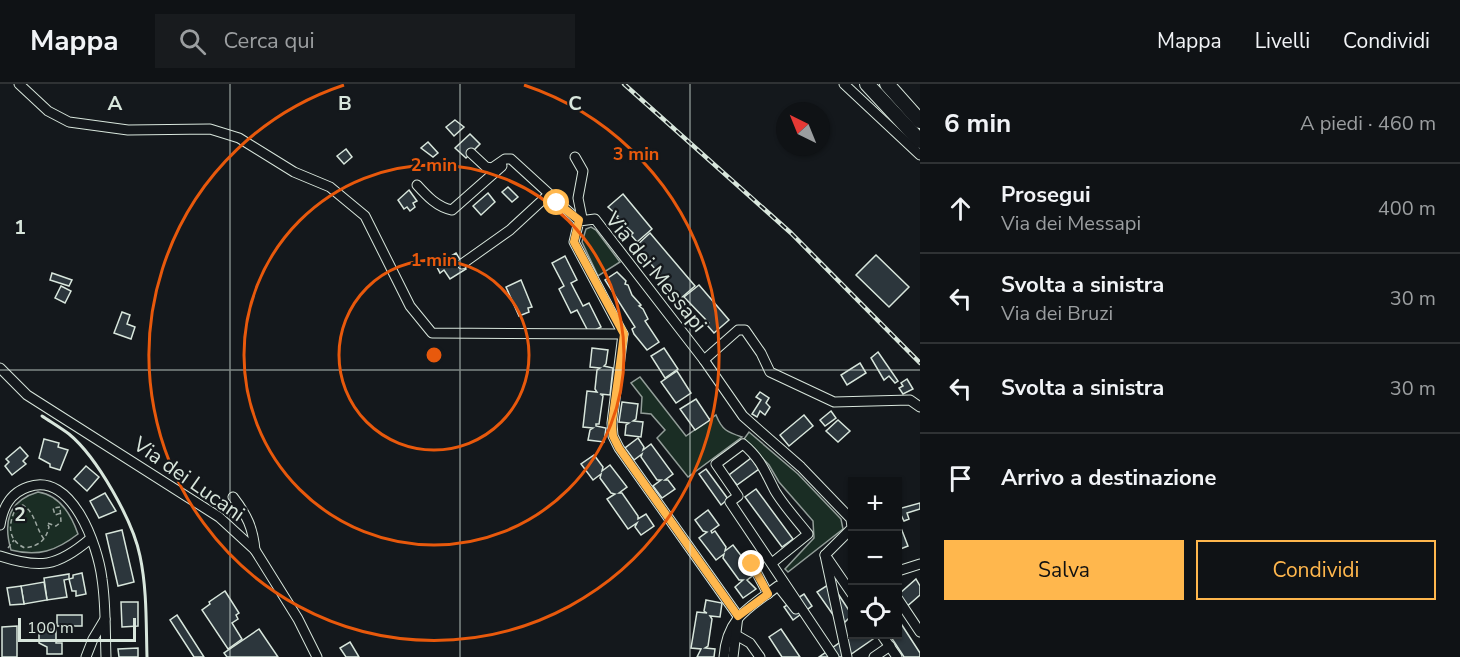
<!DOCTYPE html>
<html lang="it">
<head>
<meta charset="utf-8">
<style>
  :root { --surface:#0f1215; --page:#181b1e; --text:#f1f3f6; --muted:#9b9ea0; --line:#2f3234; --accent:#ffb74d }
  body { margin:0; font-family:"Nunito Sans",sans-serif; background:var(--page); color:var(--text) }
  .controls { position:absolute; right:18px; bottom:18px; display:grid; overflow:hidden; border-radius:0px; box-shadow:0 2px 4px #0004 }
  .controls button { width:54px; height:54px; display:grid; place-items:center; padding:0; border:0; border-bottom:2px solid var(--line); background:var(--surface); color:var(--text); font:30px sans-serif }
  .compass { position:absolute; left:776px; top:18px; width:54px; height:54px; border-radius:50%; background:var(--surface); box-shadow:0 2px 4px #0004; rotate:317deg }
  .scale { position:absolute; left:18px; bottom:15px; width:118px; box-sizing:border-box; padding-left:6px; border:3px solid #d8e6dc; border-top:0; font-size:16px; line-height:21px; white-space:nowrap; color:#d8e6dc; -webkit-text-stroke:4px #14181c; paint-order:stroke }
  .stop { position:absolute; width:18px; height:18px; margin:-14px; border:4px solid #ffb74d; border-radius:50%; background:#fff }
  .stop.end { background:#ffb74d; border-color:#fff; box-shadow:0 2px 6px #0008 }
  .list { margin:0; padding:0; list-style:none }
  h2 { display:flex; justify-content:space-between; align-items:center; height:78px; margin:0; padding:0 24px; font-size:26px }
  h2 small { font-size:20px; font-weight:400; color:var(--muted) }
  .list li { display:grid; grid-template-columns:39px 1fr auto; gap:18px; align-items:center; box-sizing:border-box; height:90px; padding:0 24px; border-top:2px solid var(--line) }
  .list b { display:block; font-size:22px; white-space:nowrap }
  .list p { margin:0; font-size:20px; white-space:nowrap; color:var(--muted) }
  .list em { font-size:20px; font-style:normal; color:var(--muted) }
  .actions { display:flex; gap:12px; padding:18px 24px }
  .actions a { flex:1; padding:14px 0; border:2px solid var(--accent); border-radius:0px; text-align:center; font-size:21px; color:var(--accent) }
  .actions .main { background:var(--accent); color:#111 }
  .icon { flex:none; width:33px; height:33px; fill:none; stroke:currentColor; stroke-width:2; stroke-linecap:round; stroke-linejoin:round }
  .map { position:relative; flex:none; width:920px; height:573px; overflow:hidden }
  header { display:flex; align-items:center; gap:36px; box-sizing:border-box; height:84px; padding:0 30px; background:var(--surface); border-bottom:2px solid var(--line) }
  header strong { font-size:28px }
  nav { display:flex; gap:33px; margin-inline-start:auto; font-size:21px }
  .search { width:420px; height:54px; background:var(--page); display:flex; align-items:center; gap:15px; box-sizing:border-box; padding:0 21px; border-radius:0px; color:var(--muted); font-size:22px }
  main { display:flex }
  aside { flex:1; background:var(--surface) }
  .map>svg:first-child { display:block }
  .green { fill:#1a2d24; stroke:#939e99; stroke-width:1.5 }
  .building { fill:#2c363c; stroke:#d8e6dc; stroke-width:1.5 }
  .lines { fill:none; stroke-linecap:round; stroke-linejoin:round }
  .minor-casing { stroke:#d8e6dc; stroke-width:11 }
  .highway-casing { stroke:#d8e6dc; stroke-width:16 }
  .path { stroke:#9da8a2; stroke-width:1.5; stroke-dasharray:4.5 3; stroke-linecap:butt }
  .minor { stroke:#14181c; stroke-width:9 }
  .highway { stroke:#14181c; stroke-width:14 }
  .rail-casing { stroke:#d8e6dc; stroke-width:4.5 }
  .rail { stroke:#14181c; stroke-width:2; stroke-dasharray:7; stroke-linecap:butt }
  .wall { stroke:#d8e6dc; stroke-width:3 }
  .route { stroke:#ffb74d; stroke-width:8 }
  .grid { fill:none; stroke:#d8e6dc; stroke-width:1.5; stroke-opacity:0.55 }
  .ring { fill:none; stroke:#e8590c; stroke-width:3 }
  .labels { text-anchor:middle; stroke-width:4.5; stroke-linejoin:round; paint-order:stroke }
  .street-label { font-size:21px; fill:#d8e6dc; stroke:#14181c }
  .grid-label { font-size:20px; text-anchor:middle; font-weight:bold; fill:#d8e6dc; stroke:#14181c; stroke-width:4.5; stroke-linejoin:round; paint-order:stroke }
  .centre { fill:#e8590c; stroke:#14181c; stroke-width:3 }
  .ring-label { font-size:18px; text-anchor:middle; font-weight:bold; fill:#e8590c; stroke:#14181c; stroke-width:4.5; stroke-linejoin:round; paint-order:stroke }
</style>
</head>
<body>
<header>
<strong>Mappa</strong>
<div class="search"><svg class="icon" aria-label="search" viewBox="0 0 24 24"><circle cx="10" cy="10" r="6"/><path d="M15 15l6 6"/></svg>Cerca qui</div>
<nav><a>Mappa</a><a>Livelli</a><a>Condividi</a></nav>
</header>
<main>
<div class="map">
<svg width="920" height="573" viewBox="0 0 920 573">
  <rect width="100%" height="100%" fill="#14181c"/>
  <g class="green">
    <path d="M 591,143 L 596,146 L 620,178 L 598,192 L 582,158 L 586,145 Z"/>
    <path d="M 640,293 L 686,352 L 716,331 C 722,346 727,348 742,353 L 688,393 L 657,354 L 665,346 L 651,330 L 641,329 L 642,313 L 631,299 Z"/>
    <path d="M 749,348 L 798,390 L 841,435 L 843,445 L 788,488 L 785,485 L 814,454 L 813,437 L 779,398 L 769,381 L 744,355 Z"/>
    <path d="M 38,408 C 60,411 71,430 78,450 C 56,467 38,473 11,466 C 3,438 8,417 38,408 Z"/>
  </g>
  <g class="building">
    <path d="M 455,36 L 464,43 L 454,52 L 446,43 Z"/>
    <path d="M 470,50 L 480,60 L 466,74 L 455,64 Z"/>
    <path d="M 428,58 L 438,69 L 433,73 L 421,64 Z"/>
    <path d="M 346,65 L 352,73 L 344,80 L 337,72 Z"/>
    <path d="M 508,103 L 518,113 L 512,118 L 502,108 Z"/>
    <path d="M 409,106 L 417,117 L 413,119 L 415,123 L 410,127 L 407,123 L 404,125 L 398,116 Z"/>
    <path d="M 488,109 L 495,118 L 481,131 L 473,122 Z"/>
    <path d="M 623,110 L 652,145 L 637,158 L 631,151 L 633,149 L 616,133 L 618,132 L 608,123 Z"/>
    <path d="M 650,149 L 695,202 L 680,215 L 636,162 Z"/>
    <path d="M 456,169 L 466,185 L 450,195 L 444,186 L 440,189 L 436,181 Z"/>
    <path d="M 876,171 L 909,203 L 889,223 L 856,191 Z"/>
    <path d="M 565,172 L 577,196 L 571,199 L 583,222 L 589,219 L 601,243 L 589,249 L 577,226 L 571,229 L 559,205 L 564,202 L 552,179 Z"/>
    <path d="M 617,188 L 626,197 L 625,200 L 628,201 L 632,211 L 641,221 L 639,222 L 643,225 L 648,235 L 645,237 L 659,258 L 647,266 L 634,250 L 632,245 L 635,243 L 605,196 Z"/>
    <path d="M 52,189 L 72,196 L 69,202 L 50,196 Z"/>
    <path d="M 521,196 L 532,223 L 528,224 L 529,228 L 519,232 L 506,203 Z"/>
    <path d="M 699,201 L 729,236 L 714,249 L 707,241 L 709,239 L 684,213 Z"/>
    <path d="M 61,202 L 71,207 L 65,219 L 55,214 Z"/>
    <path d="M 122,228 L 130,231 L 127,240 L 135,243 L 131,255 L 114,249 Z"/>
    <path d="M 592,264 L 608,266 L 606,280 L 604,282 L 613,284 L 610,311 L 600,310 L 603,312 L 599,340 L 596,340 L 596,342 L 606,344 L 604,358 L 588,356 L 590,346 L 593,344 L 583,343 L 587,307 L 597,308 L 595,305 L 597,286 L 600,284 L 590,283 Z"/>
    <path d="M 664,264 L 678,285 L 665,294 L 651,272 Z"/>
    <path d="M 878,268 L 898,297 L 895,299 L 889,292 L 884,296 L 871,274 Z"/>
    <path d="M 860,279 L 866,289 L 847,301 L 841,291 Z"/>
    <path d="M 677,287 L 691,309 L 676,319 L 661,298 Z"/>
    <path d="M 907,295 L 913,305 L 903,310 L 899,304 L 903,302 L 901,299 Z"/>
    <path d="M 760,308 L 769,314 L 766,319 L 770,323 L 765,331 L 760,327 L 757,333 L 752,330 L 761,316 L 756,313 Z"/>
    <path d="M 696,315 L 710,336 L 695,346 L 680,325 Z"/>
    <path d="M 622,318 L 638,320 L 636,335 L 633,337 L 643,338 L 641,353 L 625,351 L 626,341 L 629,339 L 619,338 Z"/>
    <path d="M 831,327 L 836,334 L 825,342 L 820,336 Z"/>
    <path d="M 804,331 L 813,342 L 789,362 L 780,351 Z"/>
    <path d="M 838,336 L 850,347 L 838,358 L 826,347 Z"/>
    <path d="M 638,354 L 644,363 L 643,366 L 651,360 L 673,390 L 665,396 L 668,396 L 675,405 L 662,414 L 653,402 L 661,396 L 657,396 L 641,373 L 642,370 L 634,376 L 625,364 Z"/>
    <path d="M 44,355 L 59,359 L 58,363 L 68,366 L 60,386 L 50,383 L 50,380 L 39,374 Z"/>
    <path d="M 20,363 L 28,372 L 23,377 L 26,380 L 12,391 L 5,382 L 9,378 L 6,375 Z"/>
    <path d="M 594,371 L 603,383 L 602,387 L 610,381 L 627,403 L 619,409 L 622,409 L 638,432 L 638,435 L 646,430 L 654,442 L 641,451 L 635,443 L 637,439 L 628,445 L 607,415 L 615,410 L 611,409 L 600,394 L 601,390 L 593,396 L 581,380 Z"/>
    <path d="M 751,374 L 759,385 L 737,401 L 729,391 Z"/>
    <path d="M 86,382 L 99,393 L 87,407 L 74,395 Z"/>
    <path d="M 706,385 L 728,415 L 721,421 L 699,390 Z"/>
    <path d="M 756,405 L 793,455 L 782,463 L 745,413 Z"/>
    <path d="M 105,409 L 116,427 L 99,434 L 90,417 Z"/>
    <path d="M 920,419 L 920,425 L 907,429 L 909,435 L 904,437 L 901,431 L 898,432 L 898,425 Z"/>
    <path d="M 708,426 L 719,441 L 711,447 L 712,449 L 715,447 L 726,463 L 725,467 L 733,461 L 755,490 L 747,496 L 756,505 L 743,514 L 735,503 L 743,496 L 739,496 L 723,474 L 724,470 L 716,476 L 699,454 L 707,448 L 703,447 L 695,436 Z"/>
    <path d="M 901,444 L 908,462 L 898,466 L 898,446 Z"/>
    <path d="M 122,446 L 134,498 L 118,502 L 106,450 Z"/>
    <path d="M 82,489 L 86,510 L 76,512 L 76,507 L 72,507 L 69,495 L 73,494 L 73,491 Z"/>
    <path d="M 69,490 L 69,495 L 64,496 L 67,513 L 47,516 L 44,494 Z"/>
    <path d="M 916,495 L 920,502 L 920,511 L 905,524 L 898,511 Z"/>
    <path d="M 44,498 L 47,516 L 24,520 L 21,502 Z"/>
    <path d="M 831,499 L 852,531 L 841,542 L 817,508 Z"/>
    <path d="M 21,502 L 24,520 L 10,521 L 7,504 Z"/>
    <path d="M 225,507 L 239,529 L 236,531 L 238,535 L 232,539 L 242,555 L 228,565 L 202,526 L 210,520 L 209,518 Z"/>
    <path d="M 804,510 L 812,522 L 793,536 L 784,523 Z"/>
    <path d="M 706,516 L 722,519 L 720,533 L 710,532 L 712,535 L 708,562 L 705,564 L 715,565 L 714,573 L 697,573 L 701,565 L 691,564 L 697,528 L 707,529 L 704,527 Z"/>
    <path d="M 121,518 L 138,518 L 138,542 L 122,543 Z"/>
    <rect x="57" y="531" width="25" height="11"/>
    <path d="M 177,531 L 204,573 L 194,573 L 170,536 Z"/>
    <path d="M 898,535 L 920,569 L 920,573 L 904,573 L 889,550 L 898,550 Z"/>
    <path d="M 17,542 L 17,573 L 2,573 L 2,543 Z"/>
    <path d="M 56,545 L 56,559 L 62,559 L 62,570 L 47,570 L 47,563 L 39,559 L 39,546 Z"/>
    <path d="M 259,545 L 278,573 L 227,573 L 224,569 Z"/>
    <path d="M 781,545 L 800,573 L 782,573 L 769,553 Z"/>
    <path d="M 852,550 L 870,550 L 873,555 L 847,573 L 819,573 Z"/>
    <path d="M 350,558 L 359,573 L 346,573 L 340,564 Z"/>
    <path d="M 138,564 L 138,573 L 119,573 L 118,565 Z"/>
  </g>
  <g class="lines">
    <defs>
      <g id="minor">
        <path d="M 19,0 L 48,27 L 69,38 L 128,46 L 210,45 L 239,54 L 294,88 L 330,103 L 365,132 L 410,222 L 432,249 L 623,250"/>
        <path d="M 844,0 L 920,71"/>
        <path d="M 471,69 L 486,83 L 492,84 L 505,75 L 511,75 L 579,137"/>
        <path d="M 575,73 L 583,87 L 578,114 L 582,134"/>
        <path d="M 417,101 C 427,112 437,123 452,126 L 502,82"/>
        <path d="M 462,180 L 510,146 L 548,111"/>
        <path d="M 704,276 L 738,246 L 745,246 L 761,269 L 770,288 L 834,318 L 910,316 L 920,323"/>
        <path d="M 0,284 L 27,311 L 219,433 L 255,466 L 298,535 L 317,573"/>
        <path d="M 233,413 C 247,431 253,444 255,466"/>
        <path d="M 0,441 C 3,423 10,409 28,403 C 72,387 98,462 102,495 C 106,521 105,547 106,573"/>
        <path d="M 825,471 L 847,573"/>
        <path d="M 0,472 C 40,485 57,483 90,455"/>
        <path d="M 828,475 L 852,510"/>
        <path d="M 772,479 L 808,450 C 797,436 784,422 775,407 C 765,388 761,375 743,360 L 716,380 L 738,412 L 730,418 L 834,573"/>
        <path d="M 752,480 L 768,510"/>
        <path d="M 898,487 L 920,480"/>
        <path d="M 898,515 L 920,548"/>
        <path d="M 881,550 L 897,573"/>
        <path d="M 736,551 L 750,559 L 760,573"/>
        <path d="M 86,573 L 93,555 L 105,535"/>
        <path d="M 724,573 C 727,533 749,524 778,502 L 796,525"/>
        <path d="M 733,573 L 738,532 L 619,364 L 613,352 L 612,339 L 623,250 L 574,158 L 579,137 L 595,135 L 704,276 L 743,332 L 801,383 L 851,435 L 852,444 L 825,471"/>
        <path d="M 874,573 L 890,562"/>
      </g>
      <g id="highway">
        <path d="M 867,0 L 920,57"/>
        <path d="M 887,0 L 920,37"/>
      </g>
    </defs>
    <use href="#minor" class="minor-casing"/>
    <use href="#highway" class="highway-casing"/>
    <g class="path">
      <path d="M 44,455 C 35,443 36,430 23,421 L 16,424 C 8,440 7,456 25,464 C 39,462 46,456 49,443 L 47,439 L 56,442 L 61,438 L 60,423 L 53,424 L 55,431 L 61,429"/>
      <path d="M 8,464 L 14,456"/>
    </g>
    <use href="#minor" class="minor"/>
    <use href="#highway" class="highway"/>
    <defs>
      <path id="rail" d="M 624,0 L 791,149 L 920,279"/>
    </defs>
    <use href="#rail" class="rail-casing"/>
    <use href="#rail" class="rail"/>
    <path class="wall" d="M 42,332 C 51,338 61,344 69,350 C 97,373 133,437 140,472 C 147,505 146,539 147,573"/>
  </g>
  <g class="lines">
    <path class="route" d="M 557,119 L 579,136 L 574,158 L 624,250 L 612,339 L 613,352 L 619,364 L 738,532 L 768,510 L 752,480"/>
  </g>
  <path class="grid" d="M 230,0 L 230,573M 460,0 L 460,573M 690,0 L 690,573M 0,286 L 920,286"/>
  <g class="ring">
    <circle cx="434" cy="271" r="95"/>
    <circle cx="434" cy="271" r="190"/>
    <path d="M524 1A285 285 0 1 1 344 1"/>
  </g>
  <g class="labels">
    <g class="street-label">
      <text transform="translate(656 188) rotate(51)" y="7">Via dei Messapi</text>
      <text transform="translate(189 395) rotate(35)" y="7">Via dei Lucani</text>
    </g>
  </g>
  <g class="grid-label">
    <text x="115" y="26">A</text>
    <text x="345" y="26">B</text>
    <text x="575" y="26">C</text>
    <text x="20" y="150">1</text>
    <text x="20" y="437">2</text>
  </g>
  <circle cx="434" cy="271" r="9" class="centre"/>
  <g class="ring-label">
    <text x="636" y="76">3 min</text>
    <text x="434" y="87">2 min</text>
    <text x="434" y="182">1 min</text>
  </g>
</svg>
<div class="controls">
<button>+</button>
<button>−</button>
<button><svg class="icon" aria-label="locate" viewBox="0 0 24 24"><circle cx="12" cy="12" r="6"/><path d="M12 2v4M12 18v4M2 12h4M18 12h4"/></svg></button>
</div>
<svg class="compass" viewBox="-18 -18 36 36"><path d="M0-13l5 13h-10z" fill="#e53935"/><path d="M0 13l5-13h-10z" fill="#9b9ea0"/></svg>
<div class="scale">100 m</div>
<div class="stop" style="left:557px;top:119px"></div>
<div class="stop end" style="left:752px;top:480px"></div>
</div>
<aside>
<h2>6 min<small>A piedi · 460 m</small></h2>
<ul class="list">
<li><svg class="icon" aria-label="ahead" viewBox="0 0 24 24"><path d="M12 20V5M6 11l6-6 6 6"/></svg><div><b>Prosegui</b><p>Via dei Messapi</p></div><em>400 m</em></li>
<li><svg class="icon" aria-label="left" viewBox="0 0 24 24"><path d="M17 20v-9H6M10 6l-5 5 5 5"/></svg><div><b>Svolta a sinistra</b><p>Via dei Bruzi</p></div><em>30 m</em></li>
<li><svg class="icon" aria-label="left" viewBox="0 0 24 24"><path d="M17 20v-9H6M10 6l-5 5 5 5"/></svg><div><b>Svolta a sinistra</b></div><em>30 m</em></li>
<li><svg class="icon" aria-label="arrive" viewBox="0 0 24 24"><path d="M6 21V4h12l-3 4 3 4H6"/></svg><div><b>Arrivo a destinazione</b></div></li>
</ul>
<div class="actions"><a class="main">Salva</a><a>Condividi</a></div>
</aside>
</main>
</body>
</html>
